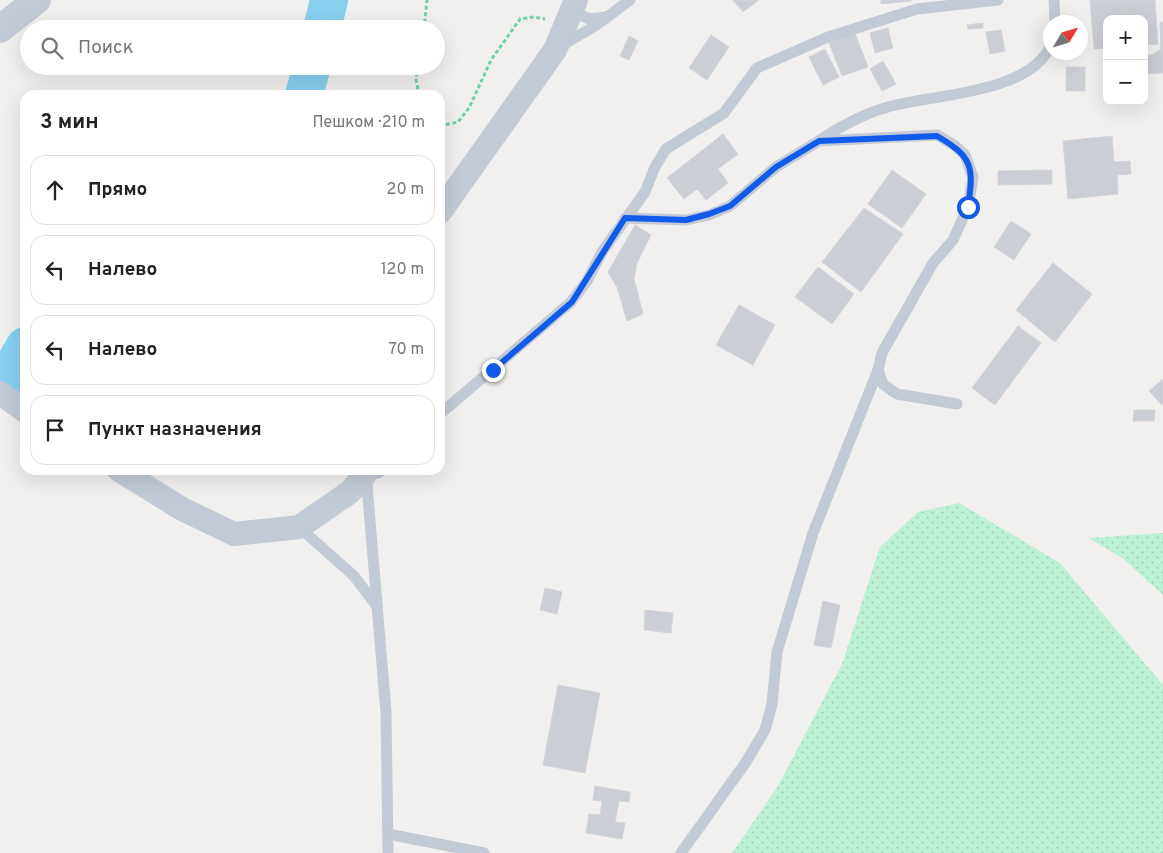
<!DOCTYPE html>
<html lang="ru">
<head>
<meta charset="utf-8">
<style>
  :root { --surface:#fff; --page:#f6f6f6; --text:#222; --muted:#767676; --line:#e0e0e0 }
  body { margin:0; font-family:Overpass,sans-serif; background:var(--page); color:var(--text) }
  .controls { position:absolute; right:15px; top:15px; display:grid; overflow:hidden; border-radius:10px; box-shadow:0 5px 20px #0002 }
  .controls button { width:45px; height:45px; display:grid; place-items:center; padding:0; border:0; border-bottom:1px solid var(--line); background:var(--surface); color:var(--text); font:25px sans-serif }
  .compass { position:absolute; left:1043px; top:15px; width:45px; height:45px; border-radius:50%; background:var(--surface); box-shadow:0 5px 20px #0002; rotate:52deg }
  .stop { position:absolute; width:15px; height:15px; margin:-11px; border:4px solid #115beb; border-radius:50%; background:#fff }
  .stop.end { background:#115beb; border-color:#fff; box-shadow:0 1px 5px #0008 }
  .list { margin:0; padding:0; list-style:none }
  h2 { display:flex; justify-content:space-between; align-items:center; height:65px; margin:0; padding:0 20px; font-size:21px }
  h2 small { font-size:16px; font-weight:400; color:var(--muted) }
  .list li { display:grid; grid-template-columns:32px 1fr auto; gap:15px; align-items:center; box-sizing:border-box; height:70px; margin:0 10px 10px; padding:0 10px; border:1px solid var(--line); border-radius:15px }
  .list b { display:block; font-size:19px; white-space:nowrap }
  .list em { font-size:16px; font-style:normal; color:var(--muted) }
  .icon { flex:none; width:28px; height:28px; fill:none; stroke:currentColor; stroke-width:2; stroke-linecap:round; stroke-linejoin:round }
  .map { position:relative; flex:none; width:1163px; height:853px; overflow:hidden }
  .search { position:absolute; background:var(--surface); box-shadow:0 5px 20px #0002; left:20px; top:20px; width:425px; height:55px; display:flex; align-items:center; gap:12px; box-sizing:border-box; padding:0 18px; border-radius:28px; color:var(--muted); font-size:19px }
  .panel { position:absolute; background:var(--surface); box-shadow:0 5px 20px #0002; left:20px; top:90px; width:425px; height:385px; border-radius:15px }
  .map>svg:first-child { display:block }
  .grass { fill:url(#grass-dots) }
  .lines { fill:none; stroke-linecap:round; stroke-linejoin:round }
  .river { stroke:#87d0f0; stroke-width:38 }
  .building { fill:#cbced5; stroke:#d3d5db }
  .path { stroke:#72d1ab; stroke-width:3; stroke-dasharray:4 2.5; stroke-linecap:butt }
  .service { stroke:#c2cad5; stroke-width:11 }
  .minor { stroke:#c2cad5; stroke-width:24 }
  .tertiary { stroke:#c2cad5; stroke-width:28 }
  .route { stroke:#115beb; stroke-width:6 }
</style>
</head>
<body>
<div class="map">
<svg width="1163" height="853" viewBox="0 0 1163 853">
  <defs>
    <pattern id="grass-dots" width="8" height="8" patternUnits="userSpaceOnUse" patternTransform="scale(1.25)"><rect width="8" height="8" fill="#bcf1d6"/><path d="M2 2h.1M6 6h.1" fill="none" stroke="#a3d0ba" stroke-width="1.8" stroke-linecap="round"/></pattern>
  </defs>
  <rect width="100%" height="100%" fill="#f2f0ef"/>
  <g class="grass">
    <path d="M 959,503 L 1060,563 L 1163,685 L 1163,853 L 732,853 L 778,786 L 842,664 L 880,547 L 918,512 Z"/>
    <path d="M 1163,533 L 1163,595 L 1121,557 L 1088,538 Z"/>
  </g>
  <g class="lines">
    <g class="river">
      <path d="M 322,29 L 329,0"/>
      <path d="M 304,95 L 312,66"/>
      <path d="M 0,388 L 25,346"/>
    </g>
  </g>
  <g class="building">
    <path d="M 733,0 L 759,0 L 743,12 Z"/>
    <path d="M 881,0 L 911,0 L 911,1 L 881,4 Z"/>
    <path d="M 1090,0 L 1155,0 L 1158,44 L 1144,45 L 1144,19 L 1107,19 L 1107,48 L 1094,49 Z"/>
    <path d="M 1163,22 L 1163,73 L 1144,74 L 1144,55 L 1152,55 L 1161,49 L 1160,23 Z"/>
    <path d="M 983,23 L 983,28 L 968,29 L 967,25 Z"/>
    <path d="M 888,28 L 893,48 L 875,53 L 870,33 Z"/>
    <path d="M 1001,30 L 1005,51 L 990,54 L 986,32 Z"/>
    <path d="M 855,33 L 868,67 L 842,76 L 829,43 Z"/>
    <path d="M 711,35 L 729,47 L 707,80 L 689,68 Z"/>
    <path d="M 629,36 L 638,41 L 629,60 L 620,56 Z"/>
    <path d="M 825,49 L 839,77 L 823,85 L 809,57 Z"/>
    <path d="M 883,61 L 896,84 L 882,91 L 870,69 Z"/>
    <rect x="1066" y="67" width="19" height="24"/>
    <path d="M 723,134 L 738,154 L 718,169 L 728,183 L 706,200 L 697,189 L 684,199 L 667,178 Z"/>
    <path d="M 1112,136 L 1114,162 L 1130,161 L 1131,174 L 1117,175 L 1118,194 L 1068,199 L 1063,141 Z"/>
    <path d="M 892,170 L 926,194 L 902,228 L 868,204 Z"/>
    <path d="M 1052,170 L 1052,184 L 998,185 L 998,171 Z"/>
    <path d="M 864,208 L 903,234 L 861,292 L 822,262 Z"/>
    <path d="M 1011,221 L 1031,234 L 1014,260 L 994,247 Z"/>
    <path d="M 635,225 L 651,235 L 637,263 L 634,279 L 643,314 L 627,321 L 617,287 L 608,272 Z"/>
    <path d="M 1053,263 L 1092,294 L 1055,342 L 1016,310 Z"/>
    <path d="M 818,267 L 854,294 L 832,324 L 795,297 Z"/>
    <path d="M 739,305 L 775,325 L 753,365 L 716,345 Z"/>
    <path d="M 1018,326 L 1041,343 L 995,405 L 972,388 Z"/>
    <path d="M 1163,379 L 1163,406 L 1149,391 Z"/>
    <path d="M 1134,410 L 1155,410 L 1154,421 L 1133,421 Z"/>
    <path d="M 545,588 L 562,592 L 557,614 L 540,610 Z"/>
    <path d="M 823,601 L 840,605 L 831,648 L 814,645 Z"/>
    <path d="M 645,610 L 673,613 L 671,633 L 644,630 Z"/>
    <path d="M 558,685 L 600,693 L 585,773 L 543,765 Z"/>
    <path d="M 595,786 L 630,792 L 629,802 L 619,801 L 615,822 L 625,823 L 622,839 L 586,833 L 589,814 L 600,815 L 602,801 L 593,800 Z"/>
  </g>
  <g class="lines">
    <g class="path">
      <path d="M 424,29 L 427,0"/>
      <path d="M 418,66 L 416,79 L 419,95"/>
      <path d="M 440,123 L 444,125 L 458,122 L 469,108 L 491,60 L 520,19 L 534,17 L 545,19"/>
    </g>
    <g class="service">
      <path d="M 1054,0 L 1055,22"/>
      <path d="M 576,4 L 579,14 L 589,19 L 606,17"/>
      <path d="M 559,47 L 595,26 L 630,0"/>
      <path d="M 820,140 C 841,126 863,114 888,107 C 934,94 1027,94 1050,47"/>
      <path d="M 625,218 L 686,220 L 709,215 L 730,206 L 776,167 L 819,141 L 937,135 L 954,145 L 965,155 L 973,177 L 968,207 L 953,240 L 933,263 L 882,353 L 878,370 L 883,384 L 897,394 L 957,404"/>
      <path d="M 440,414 L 571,302 L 587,281 L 602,252 L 645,192 L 655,167 L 666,149 L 724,113 L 757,68 L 828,37 L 917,9 L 998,0"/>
      <path d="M 383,470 L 378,473 L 366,473 L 386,712 L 388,853"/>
      <path d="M 299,527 L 354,576 L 376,605"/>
      <path d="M 388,834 L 484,853"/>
      <path d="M 681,853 L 746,762 L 765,730 L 772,704 L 777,652 L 813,533 L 878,370"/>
    </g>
    <g class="minor">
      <path d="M 440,212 L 555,50 L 576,0"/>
      <path d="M 0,393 L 25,411"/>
      <path d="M 119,470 L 182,509 L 234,534 L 299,527 L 350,492 L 366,473 L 366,470"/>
    </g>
    <path class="tertiary" d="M 0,29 L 37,0"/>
  </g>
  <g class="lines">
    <path class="route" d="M 493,370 L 572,302 L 625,218 L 686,220 L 709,214 L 730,206 L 776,167 L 819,141 L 937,136 C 973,157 974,167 968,207"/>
  </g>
</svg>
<div class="controls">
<button>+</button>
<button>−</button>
</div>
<svg class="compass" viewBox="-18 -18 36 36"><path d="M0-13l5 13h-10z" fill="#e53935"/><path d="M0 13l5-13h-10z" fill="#767676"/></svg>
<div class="stop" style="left:968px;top:207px"></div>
<div class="stop end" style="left:493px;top:370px"></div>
<div class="search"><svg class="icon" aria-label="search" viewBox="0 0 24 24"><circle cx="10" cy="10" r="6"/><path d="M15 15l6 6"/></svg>Поиск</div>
<section class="panel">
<h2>3 мин<small>Пешком · 210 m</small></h2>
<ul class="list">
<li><svg class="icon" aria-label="ahead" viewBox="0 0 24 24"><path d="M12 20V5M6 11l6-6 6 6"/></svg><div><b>Прямо</b></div><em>20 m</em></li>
<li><svg class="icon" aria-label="left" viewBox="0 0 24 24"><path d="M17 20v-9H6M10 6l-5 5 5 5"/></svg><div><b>Налево</b></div><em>120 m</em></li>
<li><svg class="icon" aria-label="left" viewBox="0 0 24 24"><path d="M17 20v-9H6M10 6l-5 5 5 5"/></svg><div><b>Налево</b></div><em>70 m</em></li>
<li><svg class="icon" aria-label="arrive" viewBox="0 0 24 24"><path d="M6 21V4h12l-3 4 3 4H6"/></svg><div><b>Пункт назначения</b></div></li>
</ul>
</section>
</div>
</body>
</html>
